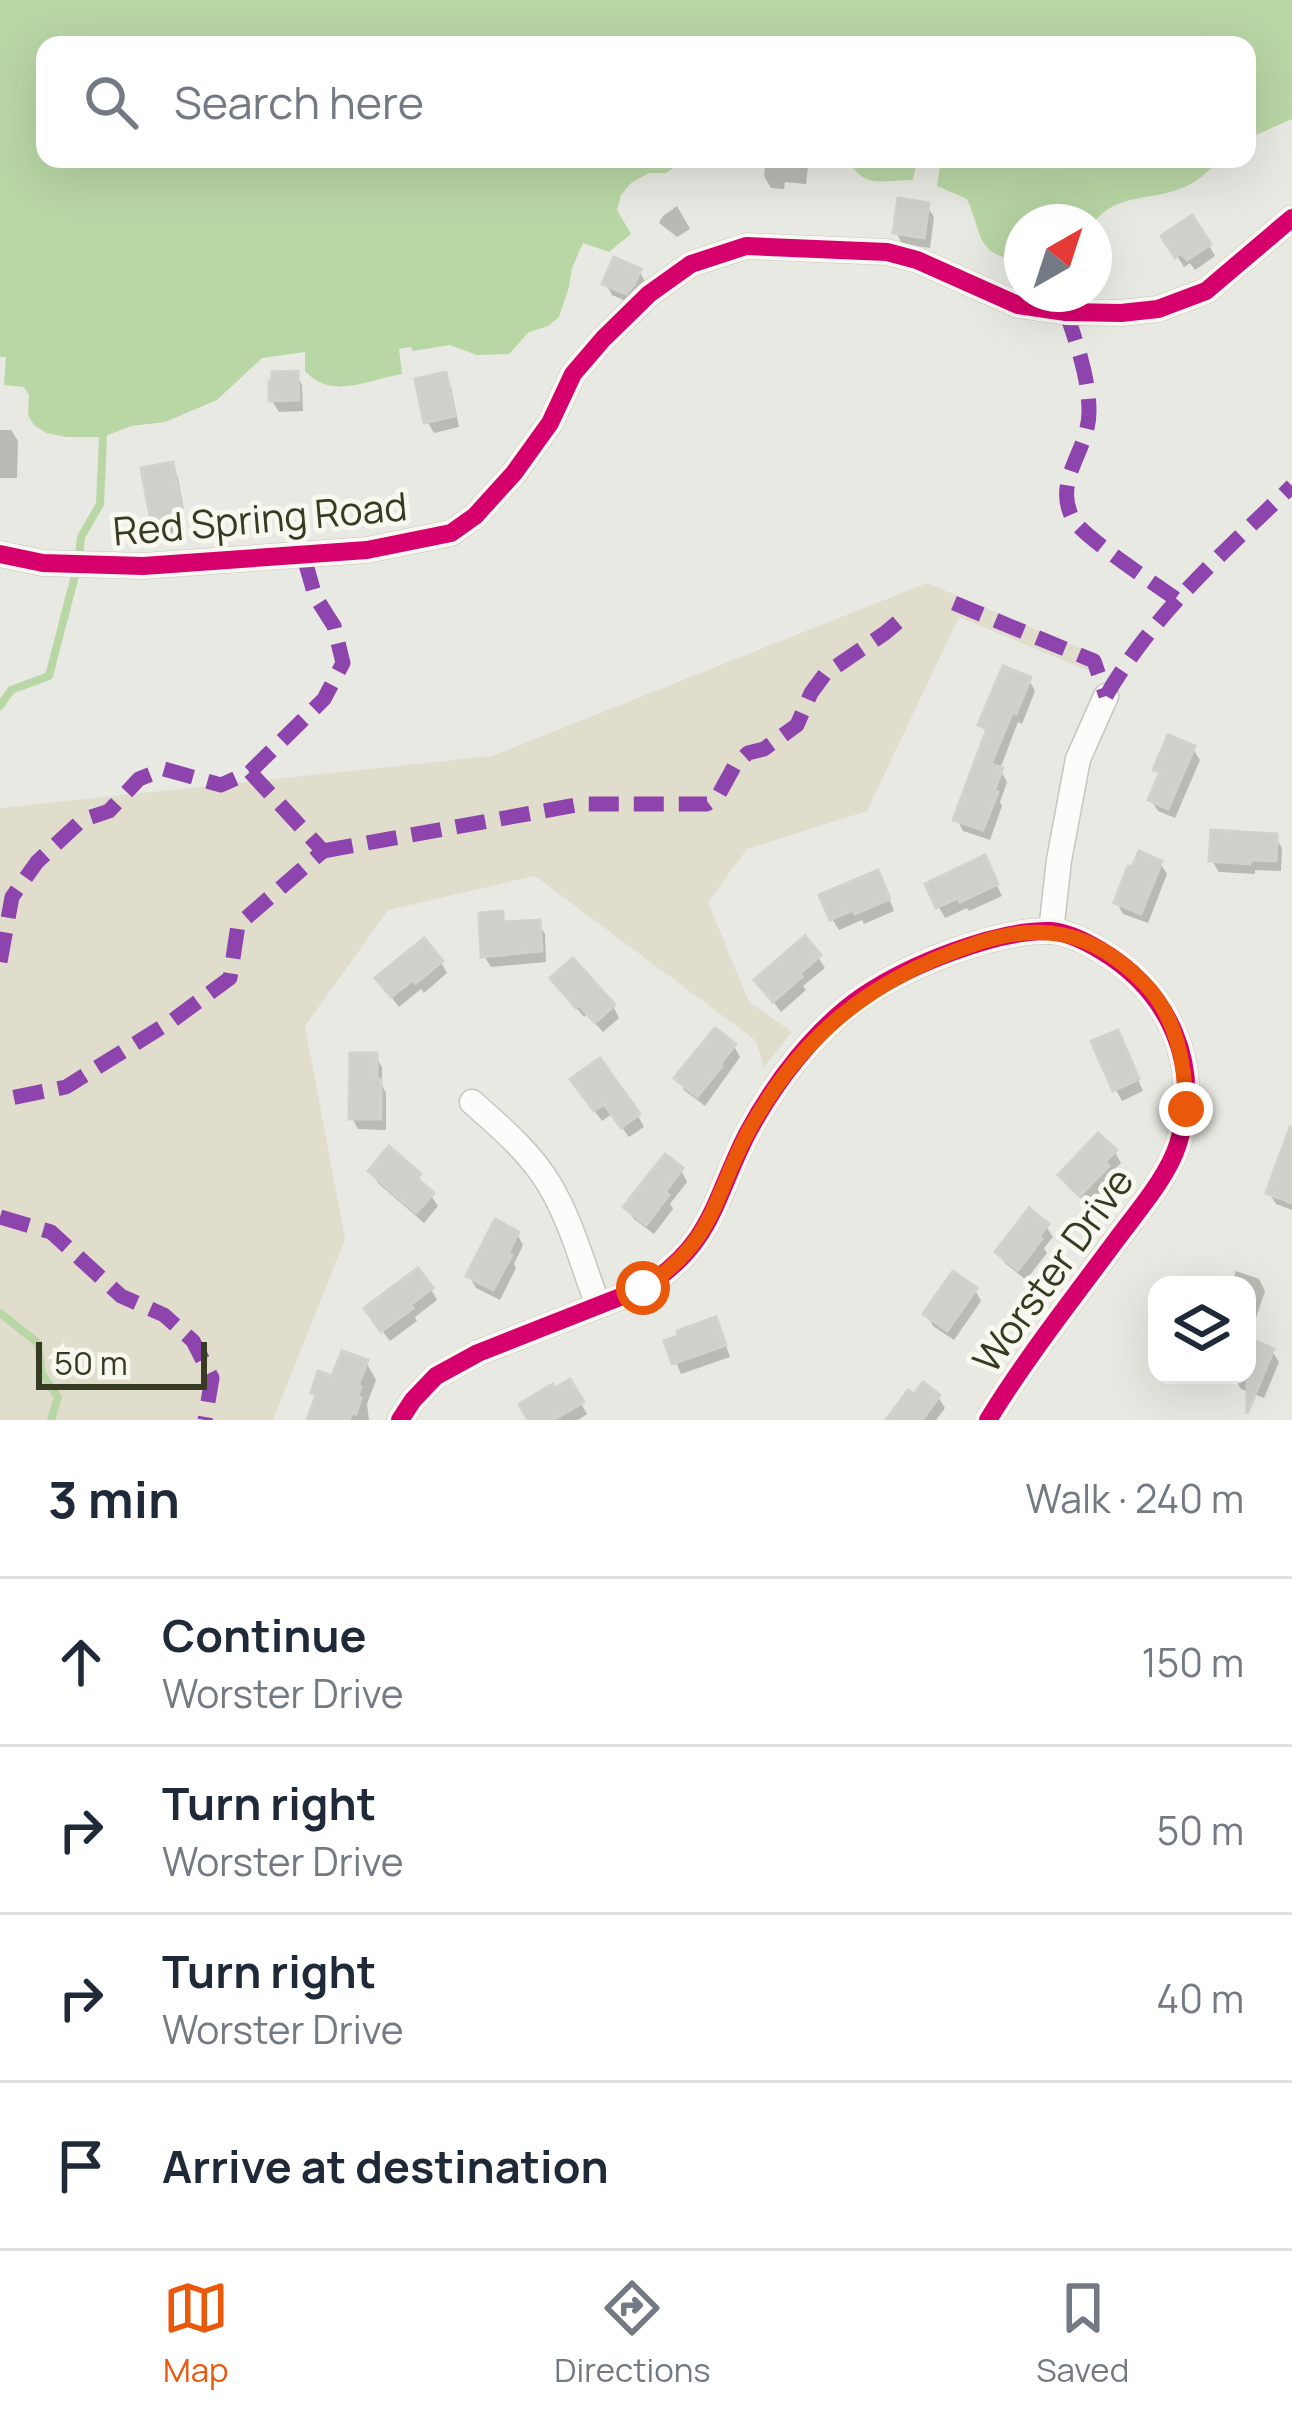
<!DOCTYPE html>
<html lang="en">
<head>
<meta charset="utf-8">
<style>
  :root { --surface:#fff; --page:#f2f2f3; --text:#1f2937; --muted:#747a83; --line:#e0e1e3; --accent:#ea580c }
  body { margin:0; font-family:Manrope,sans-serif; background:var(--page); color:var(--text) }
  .controls { position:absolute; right:36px; bottom:36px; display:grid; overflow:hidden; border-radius:24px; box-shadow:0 12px 48px #0002 }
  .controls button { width:108px; height:108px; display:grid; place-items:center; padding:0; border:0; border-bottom:3px solid var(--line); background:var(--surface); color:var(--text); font:60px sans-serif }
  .compass { position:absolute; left:1004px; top:204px; width:108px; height:108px; border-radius:50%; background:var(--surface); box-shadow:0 12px 48px #0002; rotate:39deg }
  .scale { position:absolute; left:36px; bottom:30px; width:171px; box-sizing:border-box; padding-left:12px; border:6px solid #363b22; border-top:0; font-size:33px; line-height:42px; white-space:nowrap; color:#363b22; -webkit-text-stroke:9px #f8f8f1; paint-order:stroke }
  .stop { position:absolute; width:36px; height:36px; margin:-27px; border:9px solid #ea580c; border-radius:50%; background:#fff }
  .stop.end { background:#ea580c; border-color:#fff; box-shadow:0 3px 12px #0008 }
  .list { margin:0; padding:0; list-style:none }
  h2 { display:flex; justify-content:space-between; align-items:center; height:156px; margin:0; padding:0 48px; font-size:51px }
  h2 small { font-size:39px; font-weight:400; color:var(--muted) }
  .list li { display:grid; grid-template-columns:78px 1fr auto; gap:36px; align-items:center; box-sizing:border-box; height:168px; padding:0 48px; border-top:3px solid var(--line) }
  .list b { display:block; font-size:45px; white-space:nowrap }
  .list p { margin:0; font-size:39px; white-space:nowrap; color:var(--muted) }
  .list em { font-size:39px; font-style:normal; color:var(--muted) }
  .icon { flex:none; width:66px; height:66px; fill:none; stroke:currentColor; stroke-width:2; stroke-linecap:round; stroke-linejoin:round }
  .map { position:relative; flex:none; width:1292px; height:1420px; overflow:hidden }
  .search { position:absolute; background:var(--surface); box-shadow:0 12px 48px #0002; left:36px; right:36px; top:36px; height:132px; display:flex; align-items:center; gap:30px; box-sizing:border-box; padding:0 42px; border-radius:24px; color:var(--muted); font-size:45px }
  .sheet { height:828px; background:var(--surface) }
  nav { display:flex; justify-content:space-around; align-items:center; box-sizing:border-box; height:168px; border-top:3px solid var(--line); background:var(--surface); font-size:33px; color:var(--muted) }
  nav a { display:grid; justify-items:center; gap:6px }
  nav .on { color:var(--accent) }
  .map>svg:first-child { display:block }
  .green { fill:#e1ddcd }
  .water { fill:#b9d6a5 }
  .shadow { fill:#0003 }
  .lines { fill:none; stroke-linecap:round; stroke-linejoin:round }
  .stream { stroke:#b9d6a5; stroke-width:8 }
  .building { fill:#d0d0cb; stroke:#d1d2cc; stroke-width:3 }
  .street-casing { stroke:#c6c6c1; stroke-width:27 }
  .street { stroke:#fcfcfb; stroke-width:24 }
  .quiet { stroke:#8e44ad; stroke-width:15; stroke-dasharray:30 15; stroke-linecap:butt }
  .cycleway-casing { stroke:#f8f8f1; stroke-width:26 }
  .cycleway { stroke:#d6006c; stroke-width:18 }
  .route { stroke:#ea580c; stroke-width:15 }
  .labels { text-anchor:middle; stroke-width:10; stroke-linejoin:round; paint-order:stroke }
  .street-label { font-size:39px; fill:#363b22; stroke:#f8f8f1 }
</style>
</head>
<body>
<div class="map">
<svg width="1292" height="1420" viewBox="0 0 1292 1420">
  <rect width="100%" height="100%" fill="#e9e9e3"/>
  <path class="green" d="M 927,583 L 1096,655 L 1089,671 L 959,617 L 867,811 L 747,849 L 708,902 L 749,1002 L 792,1032 L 764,1067 L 755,1040 L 535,876 L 388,910 L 305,1026 L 345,1239 L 273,1420 L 0,1420 L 0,808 L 492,756 Z"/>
  <g class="water">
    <path d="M 0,0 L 1292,0 L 1292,119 L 1247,139 L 1247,45 L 45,45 L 45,159 L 735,159 L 709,166 L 680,164 L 666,173 L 649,173 L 631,183 L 621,195 L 617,210 L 631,234 L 609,252 L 583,243 L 572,268 L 569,287 L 559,317 L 548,326 L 529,332 L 509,354 L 477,355 L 450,345 L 413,351 L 411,347 L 399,349 L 402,374 C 369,379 332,401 305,371 L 305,352 L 262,358 L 217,400 L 165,422 L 131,426 L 103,437 L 67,437 L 46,433 L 34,425 L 28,415 L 29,395 L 24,387 L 4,385 L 6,357 L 0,357 Z"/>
    <path d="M 847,159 L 1221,159 C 1209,170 1198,182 1182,188 C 1151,201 1117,193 1094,222 L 1022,222 L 1022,261 C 974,255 983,234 967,199 L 937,186 L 940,165 L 917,160 L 913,180 C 882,180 865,190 847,159 Z"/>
  </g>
  <g class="shadow">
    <path d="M 766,159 L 809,159 L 806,184 L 785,182 L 784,189 L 771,188 L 764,176 Z"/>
    <path d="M 677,206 L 690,229 L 677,237 L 659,223 L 663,216 Z"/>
    <path d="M 927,206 L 934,217 L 930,248 L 902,244 L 896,232 Z"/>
    <path d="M 1165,237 L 1209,245 L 1215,256 L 1195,270 L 1190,263 L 1184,267 Z"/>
    <path d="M 639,271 L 646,283 L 633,304 L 612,295 L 606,284 Z"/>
    <path d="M 296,374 L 302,385 L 303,411 L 279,412 L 272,401 Z"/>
    <path d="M 444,375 L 451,387 L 459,427 L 434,433 L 427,421 Z"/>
    <path d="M 0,430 L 11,430 L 18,441 L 17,478 L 0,478 Z"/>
    <path d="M 171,465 L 178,477 L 185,517 L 173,520 L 176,534 L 161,537 L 155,526 Z"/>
    <path d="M 1029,680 L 1035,691 L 1022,724 L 1018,722 L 1000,769 L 1007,782 L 1000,802 L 1002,806 L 990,840 L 963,831 L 957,819 L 988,735 L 982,725 Z"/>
    <path d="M 1193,749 L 1200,760 L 1175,818 L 1158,811 L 1151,800 L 1161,777 L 1157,769 Z"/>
    <path d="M 1275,837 L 1282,848 L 1281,871 L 1255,870 L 1255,874 L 1219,872 L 1212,861 Z"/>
    <path d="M 1160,863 L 1167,874 L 1148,923 L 1123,914 L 1117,903 Z"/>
    <path d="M 990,870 L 1002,896 L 969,911 L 967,908 L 945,918 L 939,907 Z"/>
    <path d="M 884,885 L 894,911 L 864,924 L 862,920 L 839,930 L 832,919 Z"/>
    <path d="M 501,915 L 507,924 L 538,923 L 545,934 L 546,962 L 491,967 L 484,956 Z"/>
    <path d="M 818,957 L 825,968 L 803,986 L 806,990 L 781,1012 L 758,981 Z"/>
    <path d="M 441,962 L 447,973 L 424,993 L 421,989 L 399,1007 L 386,990 Z"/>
    <path d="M 554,979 L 613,1006 L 619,1018 L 603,1032 L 587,1014 L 584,1017 Z"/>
    <path d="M 1123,1045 L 1143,1091 L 1122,1101 L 1116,1090 Z"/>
    <path d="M 734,1046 L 740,1057 L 705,1106 L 684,1090 L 678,1078 Z"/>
    <path d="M 375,1056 L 382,1067 L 382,1085 L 386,1093 L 386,1130 L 358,1129 L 352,1118 Z"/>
    <path d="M 580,1091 L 638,1116 L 644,1127 L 629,1137 L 612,1114 L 602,1121 Z"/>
    <path d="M 1292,1149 L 1292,1210 L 1276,1204 L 1269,1193 Z"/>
    <path d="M 1115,1152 L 1121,1163 L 1110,1174 L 1113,1179 L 1088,1205 L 1068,1187 L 1062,1175 Z"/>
    <path d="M 681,1170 L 687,1182 L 670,1204 L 673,1209 L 654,1234 L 634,1219 L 627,1208 Z"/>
    <path d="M 371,1171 L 418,1176 L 438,1206 L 424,1223 L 378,1183 Z"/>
    <path d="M 1046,1226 L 1053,1237 L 1044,1248 L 1047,1253 L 1026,1280 L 1005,1263 L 998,1252 Z"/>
    <path d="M 517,1234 L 523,1245 L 514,1264 L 516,1268 L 500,1300 L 476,1288 L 469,1276 Z"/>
    <path d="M 1236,1271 L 1259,1279 L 1265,1291 L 1253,1327 L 1247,1325 L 1247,1285 L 1231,1285 Z"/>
    <path d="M 431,1289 L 437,1300 L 415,1317 L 417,1321 L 390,1341 L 374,1320 Z"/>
    <path d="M 975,1290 L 981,1301 L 954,1340 L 933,1326 L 927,1314 Z"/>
    <path d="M 721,1332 L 730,1357 L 681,1374 L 668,1342 Z"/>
    <path d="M 1247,1347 L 1272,1351 L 1279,1362 L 1264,1398 L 1241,1389 L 1234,1377 L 1235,1375 L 1247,1375 Z"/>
    <path d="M 366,1362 L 376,1380 L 367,1404 L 369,1420 L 310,1420 L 317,1399 L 314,1393 Z"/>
    <path d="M 569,1383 L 587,1414 L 578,1420 L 532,1420 L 523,1405 Z"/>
    <path d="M 909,1394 L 938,1397 L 945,1408 L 936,1420 L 890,1420 Z"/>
  </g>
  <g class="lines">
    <g class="stream">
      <path d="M 0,706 L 11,690 L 49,676 L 78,564 L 81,537 L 100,504 L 103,437"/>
      <path d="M 0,1313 L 38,1343 L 42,1374 L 58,1397 L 51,1420"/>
    </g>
  </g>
  <g class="building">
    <path d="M 898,198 L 929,203 L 924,238 L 893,233 Z"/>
    <path d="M 1192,215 L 1211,244 L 1187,260 L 1181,253 L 1175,258 L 1161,236 Z"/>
    <path d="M 614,257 L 641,269 L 634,285 L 626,294 L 602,284 Z"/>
    <path d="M 298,371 L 299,400 L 269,401 L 269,381 L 272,381 L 272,372 Z"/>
    <path d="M 446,372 L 455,416 L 424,423 L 415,379 Z"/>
    <path d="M 173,462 L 181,506 L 169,509 L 172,523 L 152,527 L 141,468 Z"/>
    <path d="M 1003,666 L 1031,677 L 1016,714 L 1012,713 L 991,764 L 1003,768 L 994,791 L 998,792 L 983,830 L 953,820 L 987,729 L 978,725 Z"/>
    <path d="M 1168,735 L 1195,746 L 1168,809 L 1148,800 L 1160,772 L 1153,770 Z"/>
    <path d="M 1211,830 L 1277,834 L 1276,861 L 1250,860 L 1250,864 L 1209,861 Z"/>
    <path d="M 1139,851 L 1162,861 L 1141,914 L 1114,903 L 1128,866 L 1132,867 Z"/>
    <path d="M 985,855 L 998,884 L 960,902 L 958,898 L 936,908 L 925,884 Z"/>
    <path d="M 878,870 L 890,899 L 855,914 L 853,910 L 830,920 L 819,895 Z"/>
    <path d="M 503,911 L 503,922 L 540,920 L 542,951 L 481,957 L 479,913 Z"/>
    <path d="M 805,936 L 821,955 L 799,974 L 802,977 L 773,1002 L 754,980 Z"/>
    <path d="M 424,938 L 443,961 L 416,983 L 413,980 L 391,997 L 375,978 Z"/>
    <path d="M 573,958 L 615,1005 L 595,1023 L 579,1005 L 576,1008 L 550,978 Z"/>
    <path d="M 715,1028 L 736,1044 L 720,1064 L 722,1066 L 697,1097 L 674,1078 Z"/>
    <path d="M 1118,1030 L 1139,1079 L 1113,1091 L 1091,1041 Z"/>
    <path d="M 350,1053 L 377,1053 L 377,1079 L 381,1079 L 381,1119 L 349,1119 Z"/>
    <path d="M 600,1058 L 640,1114 L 621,1128 L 604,1104 L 594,1111 L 570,1079 Z"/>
    <path d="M 1290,1127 L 1292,1128 L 1292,1203 L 1266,1193 Z"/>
    <path d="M 1098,1133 L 1117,1150 L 1105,1162 L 1109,1166 L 1080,1196 L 1058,1175 Z"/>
    <path d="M 389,1146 L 421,1174 L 417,1178 L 434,1193 L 416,1213 L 368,1171 Z"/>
    <path d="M 665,1154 L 683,1168 L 665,1192 L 669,1195 L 646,1225 L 623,1207 Z"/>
    <path d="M 1029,1208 L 1049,1224 L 1039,1236 L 1042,1239 L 1018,1270 L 995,1252 Z"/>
    <path d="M 495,1219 L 519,1232 L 508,1253 L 512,1255 L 493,1290 L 466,1276 Z"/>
    <path d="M 418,1268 L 433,1288 L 410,1305 L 413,1308 L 381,1332 L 364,1308 Z"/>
    <path d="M 953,1271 L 977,1288 L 947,1331 L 923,1314 Z"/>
    <path d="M 716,1317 L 726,1345 L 672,1364 L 664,1341 L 678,1336 L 677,1331 Z"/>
    <path d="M 1247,1337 L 1274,1349 L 1247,1414 Z"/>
    <path d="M 342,1351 L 368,1360 L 358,1386 L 361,1387 L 358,1397 L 361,1398 L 356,1414 L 352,1413 L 349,1420 L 307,1420 L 316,1395 L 311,1393 L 318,1371 L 332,1376 Z"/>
    <path d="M 570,1379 L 584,1402 L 553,1420 L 528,1420 L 519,1404 L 553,1384 L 555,1388 Z"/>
    <path d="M 923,1382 L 940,1395 L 922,1420 L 886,1420 L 908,1390 L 914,1394 Z"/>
  </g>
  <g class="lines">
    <defs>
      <g id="street">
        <path d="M 0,554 L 43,563 L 143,566 L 367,550 L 451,533 L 475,516 L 514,473 L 550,423 L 573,374 L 603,339 L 649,294 L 691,264 L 746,246 L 887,252 L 917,260 L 1018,305 L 1066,312 L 1121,313 L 1158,309 L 1206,291 L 1292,218"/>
        <path d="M 1051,931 L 1059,860 L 1078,759 L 1106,696"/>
        <path d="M 472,1102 C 500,1127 529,1151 549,1184 C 571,1220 583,1266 598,1305"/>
        <path d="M 400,1420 L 413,1400 L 436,1376 L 478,1353 L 643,1288 C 713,1244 713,1201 747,1134 C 774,1083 815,1029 863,996 C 909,965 995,930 1050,931 C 1067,932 1085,941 1100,950 C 1169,991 1203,1065 1178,1144 C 1168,1177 1135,1214 1114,1243 C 1071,1301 1026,1358 988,1420"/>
      </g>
    </defs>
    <use href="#street" class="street-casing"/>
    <use href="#street" class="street"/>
    <g class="quiet">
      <path d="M 1066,312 C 1077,345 1089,377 1089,412 C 1089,451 1052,480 1073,519 C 1083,537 1155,584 1176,599"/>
      <path d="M 954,603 L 1094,661 L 1106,696"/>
      <path d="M 1106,696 C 1154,613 1224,552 1292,486"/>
      <path d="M 250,772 L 324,699 L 343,663 L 334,626 L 315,596 L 303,554"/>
      <path d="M 323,851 L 582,804 L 707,804 L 718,796 L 735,765 L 748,753 L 764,749 L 797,725 L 811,693 L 825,674 L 885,633 L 905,616"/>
      <path d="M 0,962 L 12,897 L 37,862 L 82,820 L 109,811 L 139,779 L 164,769 L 221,785 L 250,772 L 323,851 L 238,925 L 230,978 L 173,1020 L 66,1087 L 0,1100"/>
      <path d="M 0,1217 L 51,1232 L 121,1296 L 164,1315 L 193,1341 L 212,1378 L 205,1420"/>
    </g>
    <defs>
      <g id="cycleway">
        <path d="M 0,554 L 43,563 L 143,566 L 367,550 L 451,533 L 475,516 L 514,473 L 550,423 L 573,374 L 603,339 L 649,294 L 691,264 L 746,246 L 887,252 L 917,260 L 1018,305 L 1066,312 L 1121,313 L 1158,309 L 1206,291 L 1292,218"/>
        <path d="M 400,1420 L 413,1400 L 436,1376 L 478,1353 L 643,1288 C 713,1244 713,1201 747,1134 C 774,1083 815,1029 863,996 C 909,965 995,930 1050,931 C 1067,932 1085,941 1100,950 C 1169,991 1203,1065 1178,1144 C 1168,1177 1135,1214 1114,1243 C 1071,1301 1026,1358 988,1420"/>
      </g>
    </defs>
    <use href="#cycleway" class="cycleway-casing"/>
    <use href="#cycleway" class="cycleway"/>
  </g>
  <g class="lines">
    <path class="route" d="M 643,1288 C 715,1242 712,1200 748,1132 C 801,1035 871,979 975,944 C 1042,921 1092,931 1143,982 C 1177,1016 1185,1063 1186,1109"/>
  </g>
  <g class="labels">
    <g class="street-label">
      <text transform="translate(260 519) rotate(-5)" y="14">Red Spring Road</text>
      <text transform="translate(1053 1270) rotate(-54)" y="14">Worster Drive</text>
    </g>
  </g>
</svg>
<div class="controls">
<button><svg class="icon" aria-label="layers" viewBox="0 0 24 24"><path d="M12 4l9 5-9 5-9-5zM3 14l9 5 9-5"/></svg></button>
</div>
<svg class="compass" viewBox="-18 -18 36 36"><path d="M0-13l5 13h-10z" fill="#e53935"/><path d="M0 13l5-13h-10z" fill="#747a83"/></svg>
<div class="scale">50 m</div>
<div class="stop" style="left:643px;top:1288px"></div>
<div class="stop end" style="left:1186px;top:1109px"></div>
<div class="search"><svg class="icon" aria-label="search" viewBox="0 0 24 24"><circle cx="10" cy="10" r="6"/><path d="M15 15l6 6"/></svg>Search here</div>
</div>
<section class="sheet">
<h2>3 min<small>Walk · 240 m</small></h2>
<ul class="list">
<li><svg class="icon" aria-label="ahead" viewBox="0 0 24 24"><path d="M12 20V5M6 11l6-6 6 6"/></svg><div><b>Continue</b><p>Worster Drive</p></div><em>150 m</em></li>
<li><svg class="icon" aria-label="right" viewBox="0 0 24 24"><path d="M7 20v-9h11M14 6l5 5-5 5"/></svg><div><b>Turn right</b><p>Worster Drive</p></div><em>50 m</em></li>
<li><svg class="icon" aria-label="right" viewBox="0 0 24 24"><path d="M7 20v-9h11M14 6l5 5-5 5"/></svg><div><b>Turn right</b><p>Worster Drive</p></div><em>40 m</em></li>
<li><svg class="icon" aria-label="arrive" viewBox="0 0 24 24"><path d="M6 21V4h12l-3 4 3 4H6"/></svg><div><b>Arrive at destination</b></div></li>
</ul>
</section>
<nav>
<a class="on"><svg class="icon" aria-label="map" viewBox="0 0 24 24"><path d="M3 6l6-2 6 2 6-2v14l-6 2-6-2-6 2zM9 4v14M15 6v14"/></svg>Map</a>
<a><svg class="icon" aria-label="directions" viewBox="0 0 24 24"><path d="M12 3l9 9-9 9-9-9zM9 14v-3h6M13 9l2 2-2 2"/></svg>Directions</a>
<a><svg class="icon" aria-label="saved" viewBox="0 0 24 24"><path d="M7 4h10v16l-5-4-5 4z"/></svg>Saved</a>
</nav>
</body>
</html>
